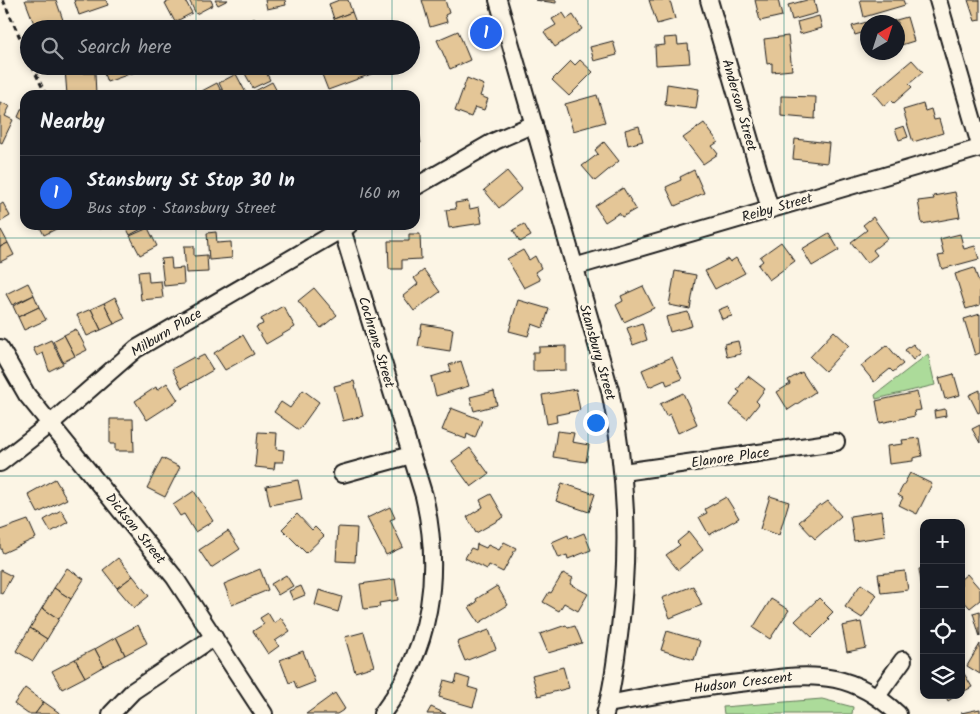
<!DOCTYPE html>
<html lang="en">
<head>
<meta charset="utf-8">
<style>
  :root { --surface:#171b24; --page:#20242c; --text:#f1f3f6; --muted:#9ea1a6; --line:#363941; --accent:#2563eb }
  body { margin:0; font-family:Kalam,sans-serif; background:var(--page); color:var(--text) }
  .controls { position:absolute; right:15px; bottom:15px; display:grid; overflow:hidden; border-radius:10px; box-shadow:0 2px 8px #0003 }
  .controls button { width:45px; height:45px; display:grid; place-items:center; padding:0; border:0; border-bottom:1px solid var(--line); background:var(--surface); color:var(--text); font:25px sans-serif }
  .compass { position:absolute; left:860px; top:15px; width:45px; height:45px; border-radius:50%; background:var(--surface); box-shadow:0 2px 8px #0003; rotate:39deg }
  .you { position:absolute; left:595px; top:422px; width:18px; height:18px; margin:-12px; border:4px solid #fff; border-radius:50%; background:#1a73e8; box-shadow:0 0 0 8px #1a73e833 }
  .badge { display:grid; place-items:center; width:32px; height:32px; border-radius:50%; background:var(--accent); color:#fff; font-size:16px; font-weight:700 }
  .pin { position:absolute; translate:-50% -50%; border:2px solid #fff; box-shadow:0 1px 5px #0006 }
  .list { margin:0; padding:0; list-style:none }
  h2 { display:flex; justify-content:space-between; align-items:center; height:65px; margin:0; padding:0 20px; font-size:21px }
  h2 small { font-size:16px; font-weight:400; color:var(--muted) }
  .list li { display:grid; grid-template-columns:32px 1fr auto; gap:15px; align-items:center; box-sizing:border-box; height:75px; padding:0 20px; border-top:1px solid var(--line) }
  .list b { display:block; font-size:19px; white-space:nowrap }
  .list p { margin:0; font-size:16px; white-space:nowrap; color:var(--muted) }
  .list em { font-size:16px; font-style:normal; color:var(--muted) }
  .icon { flex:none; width:28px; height:28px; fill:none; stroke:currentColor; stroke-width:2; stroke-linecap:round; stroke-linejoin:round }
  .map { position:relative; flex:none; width:980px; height:714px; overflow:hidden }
  .search { position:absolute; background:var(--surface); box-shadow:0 2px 8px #0003; left:20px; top:20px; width:400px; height:55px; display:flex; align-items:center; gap:12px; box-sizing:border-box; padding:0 18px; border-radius:28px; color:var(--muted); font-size:19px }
  .panel { position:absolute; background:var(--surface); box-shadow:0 2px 8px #0003; left:20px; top:90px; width:400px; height:140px; border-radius:15px }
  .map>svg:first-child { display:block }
  .green { fill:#acdb9a; stroke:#647c5b }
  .building { fill:#e4c697; stroke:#1c1c1c }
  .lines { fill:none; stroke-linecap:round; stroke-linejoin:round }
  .minor-casing { stroke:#1c1c1c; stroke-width:20 }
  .path { stroke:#1c1c1c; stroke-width:3; stroke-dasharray:5 4; stroke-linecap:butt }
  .minor { stroke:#fcf5e5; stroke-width:16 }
  .grid { fill:none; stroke:#0f766e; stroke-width:1; stroke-opacity:0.55 }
  .labels { text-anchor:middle; stroke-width:5; stroke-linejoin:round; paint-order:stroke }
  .street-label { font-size:14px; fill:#1c1c1c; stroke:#fcf5e5 }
</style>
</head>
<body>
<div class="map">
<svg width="980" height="714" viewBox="0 0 980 714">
  <rect width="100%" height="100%" fill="#fcf5e5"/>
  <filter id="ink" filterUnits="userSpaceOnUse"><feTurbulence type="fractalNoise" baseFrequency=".02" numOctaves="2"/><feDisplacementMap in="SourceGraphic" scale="10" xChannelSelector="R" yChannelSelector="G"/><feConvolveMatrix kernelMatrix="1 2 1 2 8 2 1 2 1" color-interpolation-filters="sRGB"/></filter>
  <g filter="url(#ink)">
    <g class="green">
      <path d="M 928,354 L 935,385 L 876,399 L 875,395 Z"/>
      <path d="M 822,699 L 853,707 L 852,714 L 724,714 L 723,707 Z"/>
    </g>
    <g class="building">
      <path d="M 25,0 L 56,0 L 63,20 L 36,29 Z"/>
      <path d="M 74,0 L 106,0 L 108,5 L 79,15 Z"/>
      <path d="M 172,0 L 185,0 L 192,13 L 175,22 L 165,3 Z"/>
      <path d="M 189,0 L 211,0 L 213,5 L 196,14 Z"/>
      <path d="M 215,0 L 228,0 L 218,5 Z"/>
      <path d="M 265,0 L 285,0 L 286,5 L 267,9 Z"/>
      <path d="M 339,0 L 348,0 L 352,12 L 334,19 L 329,4 Z"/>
      <path d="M 422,0 L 445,0 L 449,13 L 445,15 L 447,22 L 430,27 Z"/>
      <path d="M 535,0 L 556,0 L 556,3 Z"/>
      <path d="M 649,0 L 670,0 L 675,19 L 657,24 Z"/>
      <path d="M 755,0 L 778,0 L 782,16 L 760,21 Z"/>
      <path d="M 807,0 L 814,0 L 817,13 L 792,20 L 788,5 Z"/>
      <path d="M 860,0 L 903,0 L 905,5 L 864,17 Z"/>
      <path d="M 968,0 L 980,0 L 980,20 L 975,21 Z"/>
      <path d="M 352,12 L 358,28 L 338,29 L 334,19 Z"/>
      <path d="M 563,13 L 567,19 L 573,15 L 582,29 L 555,47 L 544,32 L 556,25 L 552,19 Z"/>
      <path d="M 819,16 L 822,28 L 800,34 L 797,22 Z"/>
      <path d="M 907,17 L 914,41 L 898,46 L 898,22 L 889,22 Z"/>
      <path d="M 254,18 L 260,29 L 238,29 L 237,27 Z"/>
      <path d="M 867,22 L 868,31 L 855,35 L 852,26 Z"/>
      <path d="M 458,31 L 470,60 L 450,69 L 437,40 Z"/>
      <path d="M 788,36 L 792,70 L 772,72 L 772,63 L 767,64 L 764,39 Z"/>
      <path d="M 677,37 L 678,45 L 688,44 L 690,63 L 656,65 L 655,46 L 665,45 L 664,38 Z"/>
      <path d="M 613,41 L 617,55 L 594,61 L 590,47 Z"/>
      <path d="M 580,60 L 593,72 L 569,96 L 552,80 L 571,61 L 575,65 Z"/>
      <path d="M 912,60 L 923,72 L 909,84 L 912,87 L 894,103 L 891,100 L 884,106 L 873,93 Z"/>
      <path d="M 48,66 L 64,66 L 64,67 L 50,72 Z"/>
      <path d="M 101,66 L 139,66 L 141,70 L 107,82 Z"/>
      <path d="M 251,66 L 263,66 L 270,80 L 253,88 L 243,70 Z"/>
      <path d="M 338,66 L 390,66 L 390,67 L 328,90 L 321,72 Z"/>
      <path d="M 83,68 L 83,73 L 95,73 L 96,95 L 67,95 L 65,69 Z"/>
      <path d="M 236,74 L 246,93 L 241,95 L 225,95 L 219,83 Z"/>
      <path d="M 467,78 L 484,85 L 480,96 L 488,99 L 484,110 L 475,107 L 471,117 L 455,111 Z"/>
      <path d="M 272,82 L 279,95 L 257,95 L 255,91 Z"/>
      <path d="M 217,83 L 223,95 L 201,95 L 200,92 Z"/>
      <path d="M 667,84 L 699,89 L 696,109 L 665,105 Z"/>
      <path d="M 597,95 L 605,122 L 573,131 L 565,104 Z"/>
      <path d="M 781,96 L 816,97 L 815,119 L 781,116 Z"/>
      <path d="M 0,102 L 10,106 L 5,116 L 13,120 L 2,143 L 0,142 Z"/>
      <path d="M 923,104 L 925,111 L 931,109 L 934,120 L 939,119 L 943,133 L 913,142 L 903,110 Z"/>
      <path d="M 22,108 L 25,110 L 25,121 L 18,117 Z"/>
      <path d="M 415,111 L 421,143 L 415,144 Z"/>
      <path d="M 704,123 L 718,142 L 712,146 L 718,154 L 703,164 L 683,138 Z"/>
      <path d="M 639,126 L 643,141 L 628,145 L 625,130 Z"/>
      <path d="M 904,126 L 908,137 L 899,140 L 895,129 Z"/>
      <path d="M 795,139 L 829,143 L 827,163 L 793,159 Z"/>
      <path d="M 604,142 L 619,161 L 595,181 L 582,166 L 598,154 L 595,150 Z"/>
      <path d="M 694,170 L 704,193 L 675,206 L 666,187 L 681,180 L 680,177 Z"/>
      <path d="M 507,171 L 522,189 L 499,208 L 484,190 Z"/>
      <path d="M 623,188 L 636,209 L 622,217 L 619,213 L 605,222 L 595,206 Z"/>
      <path d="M 955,192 L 960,217 L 922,224 L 918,201 L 934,199 L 933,196 Z"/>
      <path d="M 468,201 L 470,209 L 479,207 L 482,223 L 449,228 L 446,210 L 456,209 L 455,203 Z"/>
      <path d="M 3,203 L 10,216 L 0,222 L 0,205 Z"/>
      <path d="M 873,217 L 888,238 L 873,250 L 877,255 L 867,263 L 851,242 L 867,230 L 863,225 Z"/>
      <path d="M 524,224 L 531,236 L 520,242 L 513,230 Z"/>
      <path d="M 39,225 L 64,225 L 44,235 Z"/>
      <path d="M 125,225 L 146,225 L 147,226 L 130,235 Z"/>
      <path d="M 148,228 L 157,246 L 140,255 L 130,236 Z"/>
      <path d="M 1,230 L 8,243 L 0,247 L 0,231 Z"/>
      <path d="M 216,232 L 217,243 L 231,242 L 232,258 L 209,260 L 207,233 Z"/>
      <path d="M 829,233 L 839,250 L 812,266 L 802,249 Z"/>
      <path d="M 409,234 L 420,234 L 421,259 L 402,260 L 402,269 L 389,269 L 388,241 L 409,241 Z"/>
      <path d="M 960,234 L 964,249 L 975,246 L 979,259 L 942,269 L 938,256 L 944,255 L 940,239 Z"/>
      <path d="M 781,242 L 795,261 L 769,280 L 758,265 L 763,261 L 760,257 Z"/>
      <path d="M 8,243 L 14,255 L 0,262 L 0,247 Z"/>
      <path d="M 184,246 L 194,246 L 194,256 L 207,255 L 208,272 L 186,273 Z"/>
      <path d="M 523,250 L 529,260 L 535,256 L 541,268 L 535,272 L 540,280 L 524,288 L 507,259 Z"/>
      <path d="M 171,258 L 172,269 L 183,268 L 184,284 L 164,286 L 161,259 Z"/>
      <path d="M 736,258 L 745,273 L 715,289 L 705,271 L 728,259 L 730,262 Z"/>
      <path d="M 974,268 L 980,285 L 980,305 L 966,309 L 955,274 Z"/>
      <path d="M 424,270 L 440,292 L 414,311 L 403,296 L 418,284 L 414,278 Z"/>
      <path d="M 148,271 L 149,282 L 161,281 L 163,298 L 141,300 L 138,272 Z"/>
      <path d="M 675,271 L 696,275 L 690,309 L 669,305 Z"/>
      <path d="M 28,283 L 34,295 L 12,305 L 6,294 Z"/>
      <path d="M 643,286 L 654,308 L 624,322 L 616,305 L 623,301 L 621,296 Z"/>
      <path d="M 314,288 L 337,315 L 321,328 L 298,301 Z"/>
      <path d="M 34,295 L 39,307 L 18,317 L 13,306 Z"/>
      <path d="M 115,297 L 125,319 L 114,324 L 104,303 Z"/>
      <path d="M 518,300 L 549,309 L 543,328 L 532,324 L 528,336 L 509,331 Z"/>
      <path d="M 104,303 L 114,324 L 101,330 L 91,309 Z"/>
      <path d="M 283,306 L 295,327 L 266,344 L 256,327 L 263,324 L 261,319 Z"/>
      <path d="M 728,306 L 732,316 L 722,319 L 718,310 Z"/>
      <path d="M 39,307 L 46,320 L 24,330 L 18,317 Z"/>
      <path d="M 91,309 L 101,330 L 87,336 L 77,315 Z"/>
      <path d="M 688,312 L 692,326 L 670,332 L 666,317 Z"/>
      <path d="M 980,314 L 980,353 L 975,355 L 964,319 Z"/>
      <path d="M 642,323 L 647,340 L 633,345 L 627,328 Z"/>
      <path d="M 422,324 L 453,329 L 450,351 L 418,346 Z"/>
      <path d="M 76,329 L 87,350 L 75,356 L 64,335 Z"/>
      <path d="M 834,331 L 849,345 L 825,371 L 810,357 Z"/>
      <path d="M 64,335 L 75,356 L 63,362 L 53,341 Z"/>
      <path d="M 243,335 L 254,354 L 225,370 L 214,353 Z"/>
      <path d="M 51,340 L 63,364 L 49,371 L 43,353 L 37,356 L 33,348 Z"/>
      <path d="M 738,341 L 741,354 L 727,357 L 724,344 Z"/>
      <path d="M 913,344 L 921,353 L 913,360 L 905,350 Z"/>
      <path d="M 887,345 L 903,364 L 893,372 L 890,369 L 874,382 L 861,366 Z"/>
      <path d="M 566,346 L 566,370 L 533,371 L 533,352 L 539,352 L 539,347 Z"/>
      <path d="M 204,355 L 213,370 L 182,388 L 172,369 L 194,357 L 196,359 Z"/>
      <path d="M 672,357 L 682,379 L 667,385 L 665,380 L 649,387 L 642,370 Z"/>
      <path d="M 461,361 L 469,386 L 436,396 L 431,377 L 451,371 L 449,365 Z"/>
      <path d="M 802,372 L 815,392 L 788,410 L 777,392 L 790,384 L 788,380 Z"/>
      <path d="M 954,374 L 960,395 L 945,399 L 939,378 Z"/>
      <path d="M 748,376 L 765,389 L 756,401 L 759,404 L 747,419 L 730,405 L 740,392 L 737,390 Z"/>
      <path d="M 354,381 L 363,416 L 343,421 L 334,386 Z"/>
      <path d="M 167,383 L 178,400 L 147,420 L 135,401 L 156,387 L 157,390 Z"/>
      <path d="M 576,389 L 580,410 L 556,415 L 557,422 L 547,424 L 542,395 Z"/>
      <path d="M 303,390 L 319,402 L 299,430 L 274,412 L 281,402 L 290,408 Z"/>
      <path d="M 980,390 L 980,412 L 978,413 L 969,395 Z"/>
      <path d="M 494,391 L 497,405 L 474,411 L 470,397 Z"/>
      <path d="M 917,392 L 921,410 L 914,411 L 915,416 L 880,423 L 876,401 Z"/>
      <path d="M 683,393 L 697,424 L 678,433 L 670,414 L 666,416 L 660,404 Z"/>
      <path d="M 451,408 L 482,420 L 475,438 L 467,434 L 466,439 L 442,430 Z"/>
      <path d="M 945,409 L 946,416 L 935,418 L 934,411 Z"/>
      <path d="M 110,419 L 133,419 L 134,451 L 115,451 L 115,444 L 110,444 Z"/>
      <path d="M 980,425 L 980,443 L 972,429 Z"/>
      <path d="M 557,431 L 574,433 L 572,442 L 589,445 L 586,462 L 553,457 Z"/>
      <path d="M 258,432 L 277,433 L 276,449 L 284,450 L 283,462 L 275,462 L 274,469 L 255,467 Z"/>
      <path d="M 919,438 L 922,456 L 913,458 L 913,461 L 889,464 L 887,446 L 903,444 L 902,440 Z"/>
      <path d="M 470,448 L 489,474 L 471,487 L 452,461 Z"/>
      <path d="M 162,458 L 180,467 L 165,497 L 147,488 Z"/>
      <path d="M 910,473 L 932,484 L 917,514 L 899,505 L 903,498 L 898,495 Z"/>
      <path d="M 55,479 L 67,499 L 38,513 L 28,494 Z"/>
      <path d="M 298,480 L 302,499 L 270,505 L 266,486 Z"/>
      <path d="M 562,483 L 595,494 L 589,512 L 556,501 Z"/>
      <path d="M 194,491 L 213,521 L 195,532 L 184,514 L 180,516 L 173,505 Z"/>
      <path d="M 491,494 L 504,517 L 476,533 L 467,517 L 483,507 L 480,500 Z"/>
      <path d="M 770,496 L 789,502 L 779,535 L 760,529 Z"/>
      <path d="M 726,497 L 739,518 L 709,535 L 699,517 L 707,513 L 705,509 Z"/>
      <path d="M 828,501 L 841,516 L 815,539 L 799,522 L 820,504 L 821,506 Z"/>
      <path d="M 390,507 L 395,518 L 390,520 L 403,547 L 386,555 L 367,518 Z"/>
      <path d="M 61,510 L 68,522 L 51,532 L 44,520 Z"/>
      <path d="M 882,511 L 885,536 L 854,541 L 850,516 Z"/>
      <path d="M 297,514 L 312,530 L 315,527 L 324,536 L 306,553 L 282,529 Z"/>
      <path d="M 28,520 L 36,538 L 3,553 L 0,547 L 0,530 Z"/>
      <path d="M 338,527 L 357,528 L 355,562 L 336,561 Z"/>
      <path d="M 228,531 L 240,549 L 211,568 L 199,550 Z"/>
      <path d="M 689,532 L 703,550 L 678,570 L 666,555 L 680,545 L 677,542 Z"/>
      <path d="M 584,533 L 591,550 L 568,559 L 567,555 L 559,558 L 552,542 L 568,535 L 569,539 Z"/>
      <path d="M 504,542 L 516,548 L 503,572 L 489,565 L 487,569 L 465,558 L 471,548 L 476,550 L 477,544 L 486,548 L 488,545 L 499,550 Z"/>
      <path d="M 118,558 L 133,576 L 117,588 L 103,570 Z"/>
      <path d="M 67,568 L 84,579 L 71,599 L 54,588 Z"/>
      <path d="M 924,568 L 924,588 L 922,589 L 919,569 Z"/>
      <path d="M 260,569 L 268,590 L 232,605 L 224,584 Z"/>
      <path d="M 0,570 L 12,576 L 2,594 L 0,593 Z"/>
      <path d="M 905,571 L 908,590 L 881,593 L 878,574 Z"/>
      <path d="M 563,573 L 573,578 L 570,584 L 588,594 L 578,611 L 564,603 L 559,611 L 543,602 L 549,592 L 551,593 Z"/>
      <path d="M 967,574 L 980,589 L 980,600 L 970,608 L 961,598 L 961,579 Z"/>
      <path d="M 286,575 L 293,586 L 278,595 L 271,584 Z"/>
      <path d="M 133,576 L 149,596 L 134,608 L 117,588 Z"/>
      <path d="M 395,579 L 398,600 L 379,603 L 380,607 L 364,609 L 360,584 Z"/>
      <path d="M 861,584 L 877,595 L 862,618 L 845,607 Z"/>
      <path d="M 301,586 L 305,595 L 293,600 L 289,591 Z"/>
      <path d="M 497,586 L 508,605 L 479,623 L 469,607 L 477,602 L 476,599 Z"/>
      <path d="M 693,586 L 702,605 L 670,618 L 662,598 Z"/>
      <path d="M 54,588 L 71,599 L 59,619 L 42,608 Z"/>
      <path d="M 319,590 L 342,597 L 338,612 L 315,605 Z"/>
      <path d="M 819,598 L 833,612 L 827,618 L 829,620 L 812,637 L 795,621 Z"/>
      <path d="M 771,599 L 789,610 L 770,639 L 753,628 Z"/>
      <path d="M 42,608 L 59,619 L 47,639 L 30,628 Z"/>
      <path d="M 980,611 L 980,637 L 973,613 Z"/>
      <path d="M 268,613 L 274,623 L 281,618 L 290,631 L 275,641 L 279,646 L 268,654 L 253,631 L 264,624 L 260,618 Z"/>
      <path d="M 861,622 L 866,648 L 847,652 L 842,626 Z"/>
      <path d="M 138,625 L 147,643 L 125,655 L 116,637 Z"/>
      <path d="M 566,625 L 568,628 L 575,626 L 582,643 L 548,653 L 540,634 Z"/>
      <path d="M 30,628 L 47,639 L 33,661 L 16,651 Z"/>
      <path d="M 489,630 L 496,649 L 465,661 L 457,642 Z"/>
      <path d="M 667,631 L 700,641 L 694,660 L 661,650 Z"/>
      <path d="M 364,632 L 374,666 L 355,672 L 345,637 Z"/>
      <path d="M 116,637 L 125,655 L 104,666 L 95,649 Z"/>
      <path d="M 980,644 L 980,674 L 967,666 Z"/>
      <path d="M 95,649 L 104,666 L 85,677 L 75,659 Z"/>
      <path d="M 303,651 L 315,682 L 297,689 L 294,681 L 289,683 L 280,660 Z"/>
      <path d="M 75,659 L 85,677 L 62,689 L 52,671 Z"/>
      <path d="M 563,667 L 569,688 L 538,696 L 532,675 Z"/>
      <path d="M 962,670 L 972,687 L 961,693 L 961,671 Z"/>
      <path d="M 457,675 L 470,679 L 468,687 L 478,690 L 473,707 L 439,697 L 444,680 L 455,683 Z"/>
      <path d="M 25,688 L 44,702 L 35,714 L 28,714 L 14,704 Z"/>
      <path d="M 335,693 L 345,709 L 337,714 L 306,714 Z"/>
      <path d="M 945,695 L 957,695 L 948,701 Z"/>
      <path d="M 44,702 L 61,714 L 35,714 Z"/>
      <path d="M 431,707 L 446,714 L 427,714 Z"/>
      <path d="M 980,709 L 980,714 L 962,714 L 961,713 Z"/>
    </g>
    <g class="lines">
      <defs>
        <g id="minor">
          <path d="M 498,0 L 610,390 C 627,474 630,551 619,636 C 615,661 613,689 605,714"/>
          <path d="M 709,0 L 770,209"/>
          <path d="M 938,0 L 980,145"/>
          <path d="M 415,187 L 495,141 L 534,124"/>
          <path d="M 342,229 L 424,496 C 442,574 431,649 382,714"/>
          <path d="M 574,267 L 980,148"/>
          <path d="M 0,348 L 27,395 L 175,578 L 264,714"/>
          <path d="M 0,463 L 51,423 L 136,349 L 349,225"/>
          <path d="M 623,472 L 836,442"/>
          <path d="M 342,474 L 411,455"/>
          <path d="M 877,696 L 903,660"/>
          <path d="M 608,704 C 654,695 701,687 748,682 C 777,678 806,673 835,679 C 859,684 881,698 898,714"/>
          <path d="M 111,714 L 133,691 L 214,637"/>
        </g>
      </defs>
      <use href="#minor" class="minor-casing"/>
      <g class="path">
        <path d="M 3,0 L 29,58"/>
        <path d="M 32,66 L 46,95"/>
        <path d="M 98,225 L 101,230"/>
      </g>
      <use href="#minor" class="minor"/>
    </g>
  </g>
  <path class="grid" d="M 196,0 L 196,29M 392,0 L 392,29M 588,0 L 588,714M 784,0 L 784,714M 196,66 L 196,95M 392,66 L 392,95M 196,225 L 196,714M 392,225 L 392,714M 0,238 L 980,238M 0,476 L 980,476"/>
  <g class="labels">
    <g class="street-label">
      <text transform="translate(740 105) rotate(74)" y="5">Anderson Street</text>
      <text transform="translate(777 207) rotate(-16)" y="5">Reiby Street</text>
      <text transform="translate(166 332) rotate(-31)" y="5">Milburn Place</text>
      <text transform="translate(377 342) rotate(73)" y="5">Cochrane Street</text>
      <text transform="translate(598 352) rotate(74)" y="5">Stansbury Street</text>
      <text transform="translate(730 457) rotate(-8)" y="5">Elanore Place</text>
      <text transform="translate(136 528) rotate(51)" y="5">Dickson Street</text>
      <text transform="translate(743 682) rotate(-7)" y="5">Hudson Crescent</text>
    </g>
  </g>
</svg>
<div class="controls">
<button>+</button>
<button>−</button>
<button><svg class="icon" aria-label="locate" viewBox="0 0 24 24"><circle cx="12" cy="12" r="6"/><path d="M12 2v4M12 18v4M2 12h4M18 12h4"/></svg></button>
<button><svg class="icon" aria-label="layers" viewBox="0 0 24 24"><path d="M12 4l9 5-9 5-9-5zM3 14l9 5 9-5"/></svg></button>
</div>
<svg class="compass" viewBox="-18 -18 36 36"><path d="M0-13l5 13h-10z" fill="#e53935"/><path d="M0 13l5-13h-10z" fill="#9ea1a6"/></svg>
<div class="you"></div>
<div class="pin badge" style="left:486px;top:33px">1</div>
<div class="search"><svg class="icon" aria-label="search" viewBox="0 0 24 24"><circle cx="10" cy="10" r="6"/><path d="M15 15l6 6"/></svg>Search here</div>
<section class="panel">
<h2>Nearby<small></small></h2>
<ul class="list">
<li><span class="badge">1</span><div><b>Stansbury St Stop 30 In</b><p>Bus stop · Stansbury Street</p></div><em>160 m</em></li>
</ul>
</section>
</div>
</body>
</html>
